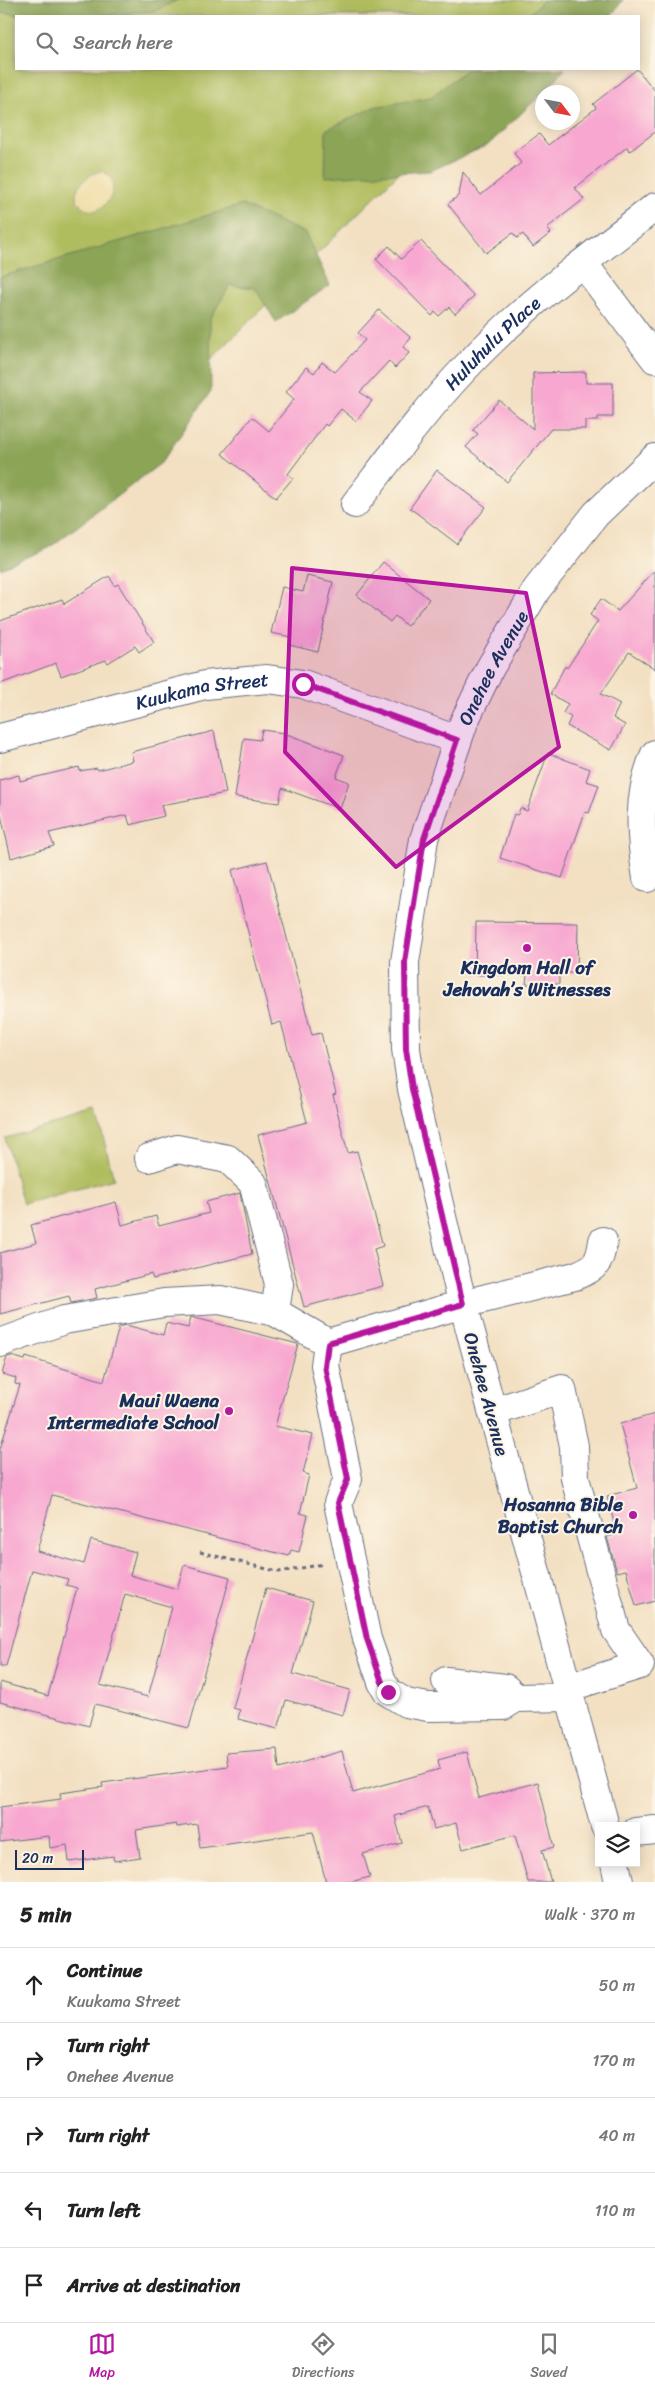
<!DOCTYPE html>
<html lang="en">
<head>
<meta charset="utf-8">
<style>
  :root { --surface:#fff; --page:#f2f2f2; --text:#222; --muted:#767676; --line:#e0e0e0; --accent:#b5179e }
  body { margin:0; font-family:Sriracha,sans-serif; background:var(--page); color:var(--text) }
  .controls { position:absolute; right:15px; bottom:15px; display:grid; overflow:hidden; border-radius:0px; box-shadow:0 2px 12px #0003 }
  .controls button { width:45px; height:45px; display:grid; place-items:center; padding:0; border:0; border-bottom:1px solid var(--line); background:var(--surface); color:var(--text); font:25px sans-serif }
  .compass { position:absolute; left:535px; top:85px; width:45px; height:45px; border-radius:50%; background:var(--surface); box-shadow:0 2px 12px #0003; rotate:122deg }
  .scale { position:absolute; left:15px; bottom:12px; width:69px; box-sizing:border-box; padding-left:5px; border:2px solid #1b2f5e; border-top:0; font-size:14px; line-height:18px; white-space:nowrap; color:#1b2f5e; -webkit-text-stroke:4px #fcf5e5; paint-order:stroke }
  .stop { position:absolute; width:15px; height:15px; margin:-11px; border:4px solid #b5179e; border-radius:50%; background:#fff }
  .stop.end { background:#b5179e; border-color:#fff; box-shadow:0 1px 5px #0008 }
  .list { margin:0; padding:0; list-style:none }
  h2 { display:flex; justify-content:space-between; align-items:center; height:65px; margin:0; padding:0 20px; font-size:21px }
  h2 small { font-size:16px; font-weight:400; color:var(--muted) }
  .list li { display:grid; grid-template-columns:32px 1fr auto; gap:15px; align-items:center; box-sizing:border-box; height:75px; padding:0 20px; border-top:1px solid var(--line) }
  .list b { display:block; font-size:19px; white-space:nowrap }
  .list p { margin:0; font-size:16px; white-space:nowrap; color:var(--muted) }
  .list em { font-size:16px; font-style:normal; color:var(--muted) }
  .icon { flex:none; width:28px; height:28px; fill:none; stroke:currentColor; stroke-width:2; stroke-linecap:round; stroke-linejoin:round }
  .map { position:relative; flex:none; width:655px; height:1882px; overflow:hidden }
  .search { position:absolute; background:var(--surface); box-shadow:0 2px 12px #0003; left:15px; right:15px; top:15px; height:55px; display:flex; align-items:center; gap:12px; box-sizing:border-box; padding:0 18px; border-radius:0px; color:var(--muted); font-size:19px }
  .sheet { height:440px; background:var(--surface) }
  nav { display:flex; justify-content:space-around; align-items:center; box-sizing:border-box; height:70px; border-top:1px solid var(--line); background:var(--surface); font-size:14px; color:var(--muted) }
  nav a { display:grid; justify-items:center; gap:2px }
  nav .on { color:var(--accent) }
  .map>svg:first-child { display:block }
  .green { fill:#b0bd5f; stroke:#66765e }
  .forest { fill:#8ca456; stroke:#546a5a }
  .sand { fill:#eeda9e; stroke:#84847e }
  .building { fill:#f8a8d0; fill-rule:evenodd }
  .lines { fill:none; stroke-linecap:round; stroke-linejoin:round }
  .minor-casing { stroke:#676d81; stroke-width:30 }
  .path { stroke:#676d81; stroke-width:3; stroke-dasharray:4 4; stroke-linecap:butt }
  .minor { stroke:#fff; stroke-width:28 }
  .route { stroke:#b5179e; stroke-width:6 }
  .marked { fill:#b5179e; fill-opacity:0.2; stroke:#b5179e; stroke-width:4; stroke-linejoin:round }
  .poi-dot { fill:#b5179e; stroke:#fcf5e5; stroke-width:2 }
  .labels { text-anchor:middle; stroke-width:4; stroke-linejoin:round; paint-order:stroke }
  .street-label { font-size:19px; fill:#1b2f5e; stroke:#fcf5e5 }
  .poi-label { font-size:19px; font-weight:bold; fill:#1b2f5e; stroke:#fcf5e5; text-anchor:end }
</style>
</head>
<body>
<div class="map">
<svg width="655" height="1882" viewBox="0 0 655 1882">
  <rect width="100%" height="100%" fill="#fcf5e5"/>
  <filter id="ink" filterUnits="userSpaceOnUse"><feTurbulence type="fractalNoise" baseFrequency=".02" numOctaves="2"/><feDisplacementMap in="SourceGraphic" scale="10" xChannelSelector="R" yChannelSelector="G"/><feConvolveMatrix kernelMatrix="1 2 1 2 8 2 1 2 1" color-interpolation-filters="sRGB"/></filter>
  <filter id="wash" filterUnits="userSpaceOnUse"><feTurbulence type="fractalNoise" baseFrequency=".0096" numOctaves="4" result="noise"/><feDisplacementMap in="SourceGraphic" scale="20" xChannelSelector="R" yChannelSelector="G"/><feGaussianBlur stdDeviation="1.12" result="paint"/><feColorMatrix in="noise" values="0 0 0 0 0 0 0 0 0 0 0 0 0 0 0 0 0 1.4 0 .05"/><feComposite in="paint" operator="in"/></filter>
  <g filter="url(#wash)">
    <rect width="100%" height="100%" fill="#f3e0c2"/>
    <g class="green">
      <path d="M 0,0 L 610,0 L 587,16 L 16,16 L 16,69 L 521,69 L 437,135 L 166,404 L 0,517 Z"/>
      <path d="M 97,1113 L 114,1179 L 23,1204 L 5,1138 Z"/>
    </g>
    <g class="forest">
      <path d="M 0,0 L 178,0 L 155,11 L 92,16 L 37,16 L 0,13 Z"/>
      <path d="M 544,0 L 623,0 L 611,16 L 527,16 Z"/>
      <path d="M 467,69 L 565,69 L 548,88 L 488,145 L 430,171 L 325,177 L 326,130 L 374,107 L 431,97 Z"/>
      <path d="M 242,205 L 305,233 L 330,285 L 276,322 L 255,288 L 230,285 L 210,319 L 211,391 L 161,463 L 49,548 L 0,568 L 0,277 Z"/>
    </g>
    <path class="sand" d="M 101,171 C 129,180 102,223 83,207 C 65,194 86,174 101,171 Z"/>
    <g id="blocks">
      <g class="building">
        <path d="M 637,69 L 655,91 L 655,132 L 630,151 L 627,147 L 575,188 L 584,199 L 547,228 L 551,233 L 533,247 L 523,234 L 517,238 L 513,233 L 486,253 L 448,204 L 459,195 L 463,172 L 481,195 L 521,163 L 514,153 L 539,134 L 548,145 L 596,108 L 593,104 Z"/>
        <path d="M 421,241 L 474,296 L 455,314 L 449,307 L 439,316 L 435,312 L 432,316 L 376,259 L 389,246 L 401,259 Z"/>
        <path d="M 379,310 L 411,338 L 403,347 L 409,353 L 395,368 L 389,361 L 360,392 L 372,401 L 356,421 L 341,409 L 327,426 L 325,424 L 288,474 L 293,478 L 276,498 L 222,454 L 252,417 L 269,431 L 294,399 L 286,392 L 306,367 L 314,373 L 322,362 L 335,372 L 365,340 L 358,333 Z"/>
        <path d="M 586,372 L 586,383 L 613,383 L 613,417 L 598,417 L 598,421 L 585,421 L 585,429 L 551,429 L 507,482 L 466,447 L 478,434 L 473,430 L 499,400 L 533,429 L 533,373 Z"/>
        <path d="M 437,470 L 486,507 L 457,544 L 410,508 Z"/>
        <path d="M 383,562 L 429,599 L 407,626 L 395,616 L 390,622 L 357,595 Z"/>
        <path d="M 655,570 L 655,669 L 629,652 L 601,694 L 620,704 L 613,718 L 625,725 L 611,750 L 567,726 L 571,717 L 563,713 L 568,704 L 550,694 L 565,666 L 567,668 L 598,621 L 590,615 L 601,599 L 618,611 Z"/>
        <path d="M 109,576 L 115,586 L 118,584 L 154,642 L 139,652 L 135,646 L 108,663 L 106,660 L 61,676 L 56,663 L 0,684 L 0,621 L 62,599 L 64,604 Z"/>
        <path d="M 307,576 L 333,582 L 318,652 L 289,645 L 291,637 L 271,633 L 282,587 L 303,592 Z"/>
        <path d="M 262,730 L 284,733 L 344,755 L 336,777 L 349,782 L 340,809 L 282,788 L 279,803 L 235,797 L 244,738 L 260,740 Z"/>
        <path d="M 214,731 L 226,793 L 161,805 L 164,816 L 130,825 L 127,815 L 49,833 L 54,846 L 11,858 L 0,811 L 0,780 L 19,775 L 20,781 L 79,767 L 80,771 L 97,768 L 98,770 L 133,761 L 131,752 Z"/>
        <path d="M 548,753 L 590,769 L 586,781 L 599,785 L 589,813 L 585,812 L 562,878 L 500,858 L 514,814 L 518,815 L 520,808 L 527,811 Z"/>
        <path d="M 267,861 L 312,1035 L 321,1033 L 336,1094 L 333,1095 L 348,1153 L 357,1151 L 383,1246 L 374,1249 L 383,1286 L 304,1307 L 258,1135 L 307,1122 L 281,1022 L 272,1025 L 232,870 Z"/>
        <path d="M 476,922 L 578,923 L 577,973 L 559,973 L 559,984 L 526,984 L 527,975 L 475,975 Z"/>
        <path d="M 240,1193 L 252,1254 L 153,1279 L 151,1274 L 95,1289 L 97,1298 L 71,1303 L 69,1296 L 0,1314 L 0,1253 L 36,1243 L 31,1225 L 116,1202 L 122,1225 L 156,1216 L 159,1226 L 209,1213 L 206,1202 Z"/>
        <path d="M 191,1317 L 298,1344 L 275,1426 L 313,1435 L 303,1473 L 309,1475 L 300,1513 L 308,1515 L 299,1552 L 291,1550 L 289,1556 L 52,1495 L 37,1551 L 84,1564 L 91,1540 L 136,1552 L 130,1575 L 177,1589 L 184,1565 L 230,1577 L 189,1728 L 95,1704 L 89,1726 L 0,1702 L 0,1682 L 48,1696 L 77,1588 L 66,1585 L 68,1579 L 32,1570 L 6,1666 L 0,1666 L 0,1449 L 20,1385 L 15,1384 L 16,1378 L 2,1374 L 7,1357 L 11,1356 L 25,1360 L 26,1357 L 104,1381 L 119,1327 L 126,1325 L 163,1335 L 166,1323 L 188,1328 ZM 125,1594 L 172,1607 L 148,1697 L 100,1685 Z"/>
        <path d="M 655,1414 L 655,1601 L 636,1606 L 626,1570 L 617,1572 L 607,1537 L 617,1534 L 607,1496 L 637,1488 L 620,1424 Z"/>
        <path d="M 266,1588 L 313,1601 L 293,1674 L 350,1690 L 343,1715 L 286,1700 L 278,1729 L 238,1719 L 240,1710 L 233,1708 Z"/>
        <path d="M 277,1749 L 279,1769 L 342,1751 L 353,1793 L 440,1769 L 438,1760 L 467,1752 L 479,1798 L 538,1782 L 554,1847 L 542,1850 L 551,1882 L 528,1882 L 515,1835 L 463,1849 L 456,1823 L 434,1829 L 428,1807 L 395,1816 L 402,1843 L 363,1854 L 370,1877 L 350,1882 L 326,1882 L 313,1832 L 200,1848 L 197,1824 L 177,1827 L 176,1824 L 136,1830 L 140,1857 L 114,1861 L 113,1856 L 69,1862 L 67,1845 L 50,1848 L 49,1836 L 0,1842 L 0,1807 L 61,1799 L 60,1793 L 103,1787 L 102,1783 L 228,1766 L 226,1753 Z"/>
      </g>
    </g>
  </g>
  <g filter="url(#ink)">
    <use href="#blocks" fill-opacity="0" stroke="#676d81" stroke-width="1"/>
    <g class="lines">
      <defs>
        <g id="minor">
          <path d="M 583,263 L 655,359"/>
          <path id="s1" d="M 355,504 C 391,457 426,409 467,366 C 523,306 590,257 655,207"/>
          <path id="s2" d="M 0,738 L 205,685 L 267,679 L 303,684 L 457,740"/>
          <path d="M 647,878 C 640,835 637,796 655,754"/>
          <path d="M 149,1158 L 177,1149 L 228,1159 L 253,1183 L 279,1284 L 275,1312"/>
          <path d="M 0,1343 L 64,1320 L 164,1303 L 220,1300 L 275,1312 L 328,1343 L 463,1304 L 575,1276 C 596,1268 600,1263 603,1241"/>
          <path d="M 328,1343 L 325,1365 L 348,1479 L 338,1503 L 367,1639 L 382,1682 L 388,1692 L 406,1703 L 428,1707 L 503,1706 L 516,1698 L 570,1697"/>
          <path d="M 493,1412 L 562,1389 L 574,1446 L 575,1478 L 616,1630 L 640,1665 L 567,1688"/>
          <path d="M 446,1681 L 505,1688 L 515,1697"/>
          <path id="s3" d="M 605,1826 L 458,1285 L 412,1089 L 406,1049 L 405,962 L 424,839 L 464,722 L 490,668 L 537,589 L 596,514 L 655,458"/>
          <path d="M 636,1832 L 655,1830"/>
          <path d="M 615,1863 L 619,1882"/>
        </g>
      </defs>
      <use href="#minor" class="minor-casing"/>
      <path class="path" d="M 200,1552 L 279,1572 L 324,1564"/>
      <use href="#minor" class="minor"/>
    </g>
  </g>
  <g class="lines" filter="url(#ink)">
    <path class="route" d="M 303,684 L 457,740 L 424,839 L 405,962 L 406,1049 L 412,1089 L 463,1304 L 328,1343 L 325,1366 L 348,1479 L 338,1503 L 367,1639 L 382,1682 L 388,1692"/>
  </g>
  <path class="marked" d="M 292,568 L 526,593 L 559,747 L 396,867 L 285,752 Z"/>
  <g class="poi-dot">
    <circle cx="527" cy="948" r="5"/>
    <circle cx="229" cy="1411" r="5"/>
    <circle cx="633" cy="1515" r="5"/>
  </g>
  <g class="labels">
    <g class="street-label">
      <text dy="7" stroke="none"><textPath href="#s1" startOffset="212">Huluhulu Place</textPath></text>
      <text dy="7" stroke="none"><textPath href="#s3" startOffset="1199">Onehee Avenue</textPath></text>
      <text dy="7" stroke="none"><textPath href="#s2" startOffset="208">Kuukama Street</textPath></text>
      <text transform="translate(487 1394) rotate(75)" y="7">Onehee Avenue</text>
    </g>
    <g class="poi-label">
      <text x="527" y="974" text-anchor="middle">Kingdom Hall of<tspan x="527" dy="22">Jehovah’s Witnesses</tspan></text>
      <text x="219" y="1407">Maui Waena<tspan x="219" dy="22">Intermediate School</tspan></text>
      <text x="623" y="1511">Hosanna Bible<tspan x="623" dy="22">Baptist Church</tspan></text>
    </g>
  </g>
</svg>
<div class="controls">
<button><svg class="icon" aria-label="layers" viewBox="0 0 24 24"><path d="M12 4l9 5-9 5-9-5zM3 14l9 5 9-5"/></svg></button>
</div>
<svg class="compass" viewBox="-18 -18 36 36"><path d="M0-13l5 13h-10z" fill="#e53935"/><path d="M0 13l5-13h-10z" fill="#767676"/></svg>
<div class="scale">20 m</div>
<div class="stop" style="left:303px;top:684px"></div>
<div class="stop end" style="left:388px;top:1692px"></div>
<div class="search"><svg class="icon" aria-label="search" viewBox="0 0 24 24"><circle cx="10" cy="10" r="6"/><path d="M15 15l6 6"/></svg>Search here</div>
</div>
<section class="sheet">
<h2>5 min<small>Walk · 370 m</small></h2>
<ul class="list">
<li><svg class="icon" aria-label="ahead" viewBox="0 0 24 24"><path d="M12 20V5M6 11l6-6 6 6"/></svg><div><b>Continue</b><p>Kuukama Street</p></div><em>50 m</em></li>
<li><svg class="icon" aria-label="right" viewBox="0 0 24 24"><path d="M7 20v-9h11M14 6l5 5-5 5"/></svg><div><b>Turn right</b><p>Onehee Avenue</p></div><em>170 m</em></li>
<li><svg class="icon" aria-label="right" viewBox="0 0 24 24"><path d="M7 20v-9h11M14 6l5 5-5 5"/></svg><div><b>Turn right</b></div><em>40 m</em></li>
<li><svg class="icon" aria-label="left" viewBox="0 0 24 24"><path d="M17 20v-9H6M10 6l-5 5 5 5"/></svg><div><b>Turn left</b></div><em>110 m</em></li>
<li><svg class="icon" aria-label="arrive" viewBox="0 0 24 24"><path d="M6 21V4h12l-3 4 3 4H6"/></svg><div><b>Arrive at destination</b></div></li>
</ul>
</section>
<nav>
<a class="on"><svg class="icon" aria-label="map" viewBox="0 0 24 24"><path d="M3 6l6-2 6 2 6-2v14l-6 2-6-2-6 2zM9 4v14M15 6v14"/></svg>Map</a>
<a><svg class="icon" aria-label="directions" viewBox="0 0 24 24"><path d="M12 3l9 9-9 9-9-9zM9 14v-3h6M13 9l2 2-2 2"/></svg>Directions</a>
<a><svg class="icon" aria-label="saved" viewBox="0 0 24 24"><path d="M7 4h10v16l-5-4-5 4z"/></svg>Saved</a>
</nav>
</body>
</html>
